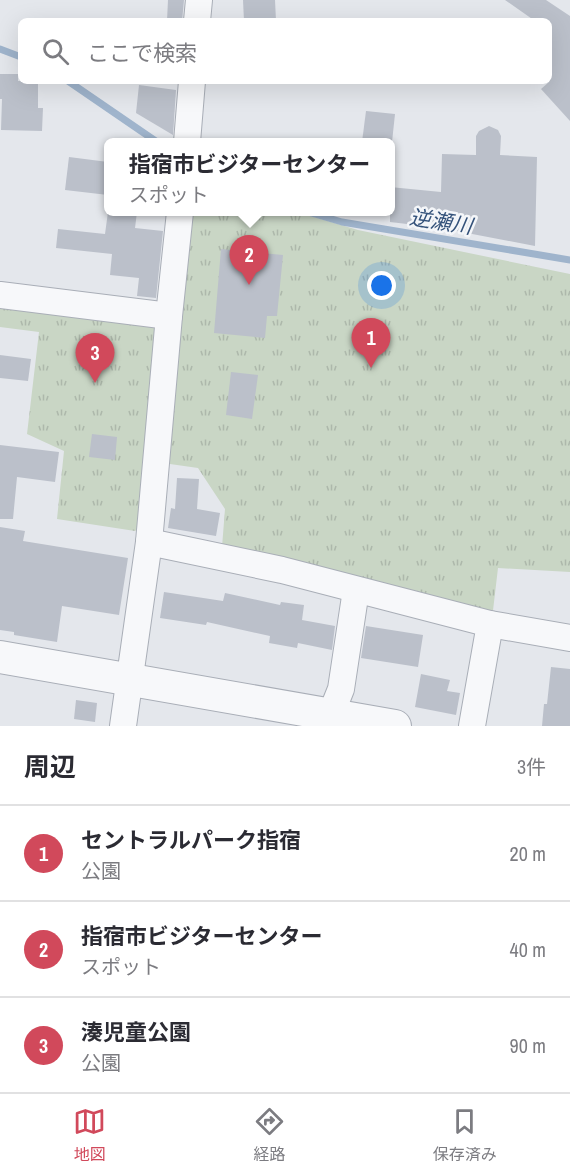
<!DOCTYPE html>
<html lang="ja">
<head>
<meta charset="utf-8">
<style>
  :root { --surface:#fff; --page:#f7f7f7; --text:#2b2b33; --muted:#7c7c81; --line:#e1e1e2; --accent:#d1495b }
  body { margin:0; font-family:"Archivo Narrow","Noto Sans JP",sans-serif; background:var(--page); color:var(--text) }
  .you { position:absolute; left:382px; top:286px; width:21px; height:21px; margin:-15px; border:4px solid #fff; border-radius:50%; background:#1a73e8; box-shadow:0 0 0 9px #1a73e833 }
  .badge { display:grid; place-items:center; width:39px; height:39px; border-radius:50%; background:var(--accent); color:#fff; font-size:20px; font-weight:700 }
  .pin { position:absolute; translate:-50% -50px; filter:drop-shadow(0 2px 3px #0008) }
  .pin::after { content:''; position:absolute; top:32px; width:21px; height:18px; background:inherit; clip-path:polygon(0 0,100% 0,50% 100%) }
  .popup { position:absolute; left:104px; top:138px; width:291px; height:78px; box-sizing:border-box; display:grid; place-content:center; border-radius:9px; background:var(--surface); filter:drop-shadow(0 2px 4px #0005); font-size:20px; white-space:nowrap; color:var(--muted) }
  .popup b { font-size:22px; color:var(--text) }
  .popup::after { content:''; position:absolute; left:50%; top:100%; margin-left:-12px; border:12px solid transparent; border-top-color:var(--surface) }
  .list { margin:0; padding:0; list-style:none }
  h2 { display:flex; justify-content:space-between; align-items:center; height:78px; margin:0; padding:0 24px; font-size:26px }
  h2 small { font-size:20px; font-weight:400; color:var(--muted) }
  .list li { display:grid; grid-template-columns:39px 1fr auto; gap:18px; align-items:center; box-sizing:border-box; height:96px; padding:0 24px; border-top:2px solid var(--line) }
  .list b { display:block; font-size:22px; white-space:nowrap }
  .list p { margin:0; font-size:20px; white-space:nowrap; color:var(--muted) }
  .list em { font-size:20px; font-style:normal; color:var(--muted) }
  .icon { flex:none; width:33px; height:33px; fill:none; stroke:currentColor; stroke-width:2; stroke-linecap:round; stroke-linejoin:round }
  .map { position:relative; flex:none; width:570px; height:726px; overflow:hidden }
  .search { position:absolute; background:var(--surface); box-shadow:0 6px 24px #0002; left:18px; right:18px; top:18px; height:66px; display:flex; align-items:center; gap:15px; box-sizing:border-box; padding:0 21px; border-radius:9px; color:var(--muted); font-size:22px }
  .sheet { height:366px; background:var(--surface) }
  nav { display:flex; justify-content:space-around; align-items:center; box-sizing:border-box; height:84px; border-top:2px solid var(--line); background:var(--surface); font-size:16px; color:var(--muted) }
  nav a { display:grid; justify-items:center; gap:3px }
  nav .on { color:var(--accent) }
  .map>svg:first-child { display:block }
  .park { fill:url(#park-tufts) }
  .lines { fill:none; stroke-linecap:round; stroke-linejoin:round }
  .stream { stroke:#9fb4cc; stroke-width:7 }
  .building { fill:#bbc0ca }
  .minor-casing { stroke:#a9aeb7; stroke-width:28 }
  .tertiary-casing { stroke:#a9aeb7; stroke-width:34 }
  .minor { stroke:#f7f8fa; stroke-width:26 }
  .tertiary { stroke:#f7f8fa; stroke-width:32 }
  .labels { text-anchor:middle; stroke-width:5; stroke-linejoin:round; paint-order:stroke }
  .water-label { font-size:21px; font-style:italic; fill:#34527a; stroke:#f4f6f9 }
</style>
</head>
<body>
<div class="map">
<svg width="570" height="726" viewBox="0 0 570 726">
  <defs>
    <pattern id="park-tufts" width="24" height="20" patternUnits="userSpaceOnUse" patternTransform="scale(1.5)"><rect width="24" height="20" fill="#c9d6c5"/><path d="M3 7l-1-3M5 7V3M7 7l1-3M15 17l-1-3M17 17v-4M19 17l1-3" fill="none" stroke="#adb8ab"/></pattern>
  </defs>
  <rect width="100%" height="100%" fill="#e4e7ec"/>
  <g class="park">
    <path d="M 188,212 L 297,212 L 358,230 L 570,274 L 570,572 L 498,568 L 492,619 L 222,547 L 225,509 L 198,468 L 163,463 Z"/>
    <path d="M 0,302 L 155,321 L 162,330 L 142,526 L 135,531 L 57,519 L 64,451 L 27,434 L 39,332 L 0,327 Z"/>
  </g>
  <g class="lines">
    <g class="stream">
      <path d="M 0,49 L 21,57"/>
      <path d="M 68,81 L 157,142"/>
      <path d="M 308,212 L 342,222 L 570,260"/>
    </g>
  </g>
  <g class="building">
    <path d="M 168,0 L 184,0 L 182,21 L 167,21 Z"/>
    <path d="M 243,0 L 275,0 L 276,21 L 244,21 Z"/>
    <path d="M 505,0 L 546,0 L 570,16 L 570,121 L 541,89 L 549,82 L 549,21 L 535,21 Z"/>
    <path d="M 0,74 L 18,74 L 18,81 L 38,81 L 38,108 L 43,108 L 42,131 L 1,130 L 2,99 L 0,99 Z"/>
    <path d="M 139,85 L 176,90 L 173,135 L 136,113 Z"/>
    <path d="M 366,111 L 395,114 L 392,142 L 362,142 Z"/>
    <path d="M 489,126 L 498,130 L 501,136 L 500,155 L 537,157 L 535,246 L 441,228 L 390,222 L 390,187 L 441,192 L 442,154 L 476,155 L 476,136 L 479,131 Z"/>
    <path d="M 69,157 L 108,162 L 108,195 L 65,190 Z"/>
    <path d="M 108,212 L 137,212 L 135,228 L 163,231 L 156,298 L 137,296 L 139,278 L 110,275 L 112,254 L 56,248 L 58,229 L 105,234 Z"/>
    <path d="M 221,249 L 283,255 L 277,316 L 267,316 L 265,338 L 214,333 Z"/>
    <path d="M 0,355 L 31,359 L 28,381 L 0,378 Z"/>
    <path d="M 231,372 L 258,375 L 252,419 L 226,415 Z"/>
    <path d="M 92,434 L 117,437 L 115,460 L 89,457 Z"/>
    <path d="M 0,445 L 59,452 L 55,482 L 17,477 L 13,519 L 0,519 Z"/>
    <path d="M 177,478 L 199,479 L 197,509 L 220,513 L 216,536 L 168,528 L 171,508 L 175,509 Z"/>
    <path d="M 0,527 L 25,531 L 23,541 L 128,558 L 119,615 L 62,606 L 57,642 L 14,635 L 14,632 L 0,630 Z"/>
    <path d="M 164,592 L 223,601 L 225,593 L 280,605 L 281,602 L 304,605 L 302,620 L 335,626 L 332,650 L 298,643 L 297,648 L 269,643 L 270,636 L 207,622 L 206,625 L 160,618 Z"/>
    <path d="M 366,626 L 423,635 L 418,667 L 361,658 Z"/>
    <path d="M 551,667 L 570,669 L 570,726 L 542,726 L 544,704 L 547,704 Z"/>
    <path d="M 421,674 L 450,680 L 447,691 L 460,693 L 456,715 L 415,707 Z"/>
    <path d="M 76,700 L 97,703 L 95,722 L 74,719 Z"/>
  </g>
  <g class="lines">
    <defs>
      <g id="minor">
        <path d="M 197,21 L 199,0"/>
        <path d="M 187,142 L 192,81"/>
        <path d="M 0,295 L 169,316"/>
        <path d="M 149,542 L 282,570 L 490,624 L 570,638"/>
        <path d="M 123,726 L 149,542 L 169,316 L 180,212"/>
        <path d="M 330,726 L 331,714 L 341,689 L 356,590"/>
        <path d="M 472,726 L 490,624"/>
      </g>
      <path id="tertiary" d="M 0,657 L 395,726"/>
    </defs>
    <use href="#minor" class="minor-casing"/>
    <use href="#tertiary" class="tertiary-casing"/>
    <use href="#minor" class="minor"/>
    <use href="#tertiary" class="tertiary"/>
  </g>
  <g class="labels">
    <g class="water-label">
      <text transform="translate(441 222) rotate(9)" y="7">逆瀬川</text>
    </g>
  </g>
</svg>
<div class="you"></div>
<div class="pin badge" style="left:371px;top:368px">1</div>
<div class="pin badge" style="left:249px;top:285px">2</div>
<div class="popup"><b>指宿市ビジターセンター</b>スポット</div>
<div class="pin badge" style="left:95px;top:383px">3</div>
<div class="search"><svg class="icon" aria-label="search" viewBox="0 0 24 24"><circle cx="10" cy="10" r="6"/><path d="M15 15l6 6"/></svg>ここで検索</div>
</div>
<section class="sheet">
<h2>周辺<small>3件</small></h2>
<ul class="list">
<li><span class="badge">1</span><div><b>セントラルパーク指宿</b><p>公園</p></div><em>20 m</em></li>
<li><span class="badge">2</span><div><b>指宿市ビジターセンター</b><p>スポット</p></div><em>40 m</em></li>
<li><span class="badge">3</span><div><b>湊児童公園</b><p>公園</p></div><em>90 m</em></li>
</ul>
</section>
<nav>
<a class="on"><svg class="icon" aria-label="map" viewBox="0 0 24 24"><path d="M3 6l6-2 6 2 6-2v14l-6 2-6-2-6 2zM9 4v14M15 6v14"/></svg>地図</a>
<a><svg class="icon" aria-label="directions" viewBox="0 0 24 24"><path d="M12 3l9 9-9 9-9-9zM9 14v-3h6M13 9l2 2-2 2"/></svg>経路</a>
<a><svg class="icon" aria-label="saved" viewBox="0 0 24 24"><path d="M7 4h10v16l-5-4-5 4z"/></svg>保存済み</a>
</nav>
</body>
</html>
